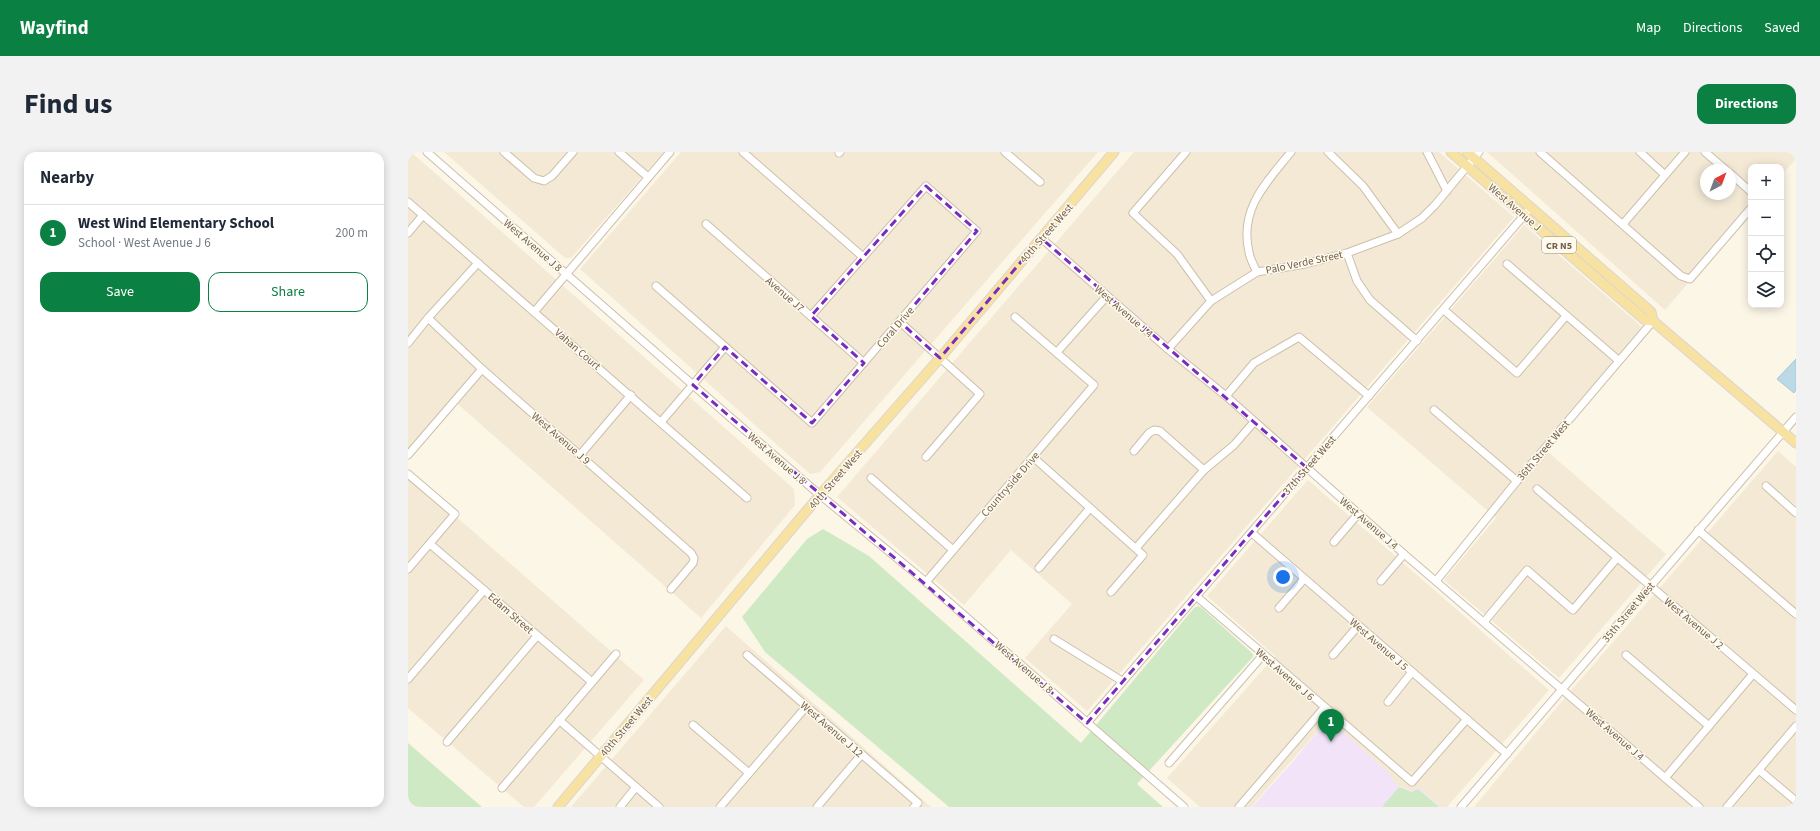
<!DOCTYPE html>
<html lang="en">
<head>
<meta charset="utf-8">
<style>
  :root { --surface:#fff; --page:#f2f2f3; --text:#1f2937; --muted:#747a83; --line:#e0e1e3; --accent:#0b8043 }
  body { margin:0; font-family:"Source Sans 3",sans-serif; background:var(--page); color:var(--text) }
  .controls { position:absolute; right:12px; top:12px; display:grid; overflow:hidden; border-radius:8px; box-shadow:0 2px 10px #0003 }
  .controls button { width:36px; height:36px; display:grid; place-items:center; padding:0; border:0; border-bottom:1px solid var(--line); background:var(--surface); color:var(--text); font:20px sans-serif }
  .compass { position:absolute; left:1292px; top:12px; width:36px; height:36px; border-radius:50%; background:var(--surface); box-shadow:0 2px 10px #0003; rotate:41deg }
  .you { position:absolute; left:875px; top:425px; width:14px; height:14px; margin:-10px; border:3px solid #fff; border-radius:50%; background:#1a73e8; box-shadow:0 0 0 6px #1a73e833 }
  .badge { display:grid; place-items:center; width:26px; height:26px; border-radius:50%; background:var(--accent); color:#fff; font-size:13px; font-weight:700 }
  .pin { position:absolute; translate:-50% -33px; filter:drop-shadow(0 1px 2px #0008) }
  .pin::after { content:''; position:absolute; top:21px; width:14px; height:12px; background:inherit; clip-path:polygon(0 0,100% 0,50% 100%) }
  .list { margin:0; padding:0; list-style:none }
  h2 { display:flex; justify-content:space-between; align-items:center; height:52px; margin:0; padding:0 16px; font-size:17px }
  h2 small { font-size:13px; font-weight:400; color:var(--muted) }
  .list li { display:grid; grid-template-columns:26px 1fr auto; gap:12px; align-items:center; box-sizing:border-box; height:56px; padding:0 16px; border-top:1px solid var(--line) }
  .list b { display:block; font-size:15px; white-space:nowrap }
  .list p { margin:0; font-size:13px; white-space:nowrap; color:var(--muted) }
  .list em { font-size:13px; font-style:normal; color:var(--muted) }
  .actions { display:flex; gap:8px; padding:12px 16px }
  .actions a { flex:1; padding:9px 0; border:1px solid var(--accent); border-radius:12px; text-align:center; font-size:14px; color:var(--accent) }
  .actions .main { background:var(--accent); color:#fff }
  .icon { flex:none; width:22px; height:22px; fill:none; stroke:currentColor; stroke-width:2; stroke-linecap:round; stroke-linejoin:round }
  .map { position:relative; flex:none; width:1388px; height:655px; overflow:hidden; border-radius:12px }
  header { display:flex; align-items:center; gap:24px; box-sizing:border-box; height:56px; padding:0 20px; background:var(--accent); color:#fff }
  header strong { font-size:19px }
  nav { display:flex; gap:22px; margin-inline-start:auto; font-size:14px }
  .intro { display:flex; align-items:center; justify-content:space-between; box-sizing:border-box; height:96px; padding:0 24px }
  h1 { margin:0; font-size:28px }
  .button { padding:10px 18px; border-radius:12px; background:var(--accent); color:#fff; font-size:14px; font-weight:700 }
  main { display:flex; gap:24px; padding:0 24px }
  aside { flex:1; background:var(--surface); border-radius:12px; box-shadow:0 2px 10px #0003 }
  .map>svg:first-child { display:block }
  .residential { fill:#f3e9d5; fill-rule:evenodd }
  .education { fill:#f3e3f8 }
  .green { fill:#d0e9c5 }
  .water { fill:#bcdae5; stroke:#a2c8d6 }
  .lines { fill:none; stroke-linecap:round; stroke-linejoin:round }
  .minor-casing { stroke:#cdbfad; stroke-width:9 }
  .major-casing { stroke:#dbd5d0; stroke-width:11 }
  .minor { stroke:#fff; stroke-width:7 }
  .major { stroke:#f8e2a2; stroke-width:9 }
  .marked { fill:none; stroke:#7b2cbf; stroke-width:3; stroke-dasharray:8 5; stroke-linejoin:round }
  .labels { text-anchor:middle; stroke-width:3; stroke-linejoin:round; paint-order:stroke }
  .shield { fill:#fefaed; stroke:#9d8e7c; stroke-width:1 }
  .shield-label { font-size:10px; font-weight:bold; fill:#745f4c }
  .street-label { font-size:11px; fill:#745f4c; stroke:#fefaed }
</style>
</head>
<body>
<header>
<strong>Wayfind</strong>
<nav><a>Map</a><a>Directions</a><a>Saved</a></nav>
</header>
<div class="intro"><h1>Find us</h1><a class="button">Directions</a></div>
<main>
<aside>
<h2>Nearby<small></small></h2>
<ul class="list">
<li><span class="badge">1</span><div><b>West Wind Elementary School</b><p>School · West Avenue J 6</p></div><em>200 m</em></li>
</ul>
<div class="actions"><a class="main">Save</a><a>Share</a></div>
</aside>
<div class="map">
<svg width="1388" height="655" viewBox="0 0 1388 655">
  <rect width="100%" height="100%" fill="#fcf6e7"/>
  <g class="residential">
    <path d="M 0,0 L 3,0 L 386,337 L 387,353 L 293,466 L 44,247 L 0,297 Z"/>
    <path d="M 36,0 L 256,0 L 163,106 L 157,106 Z"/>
    <path d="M 273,0 L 690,0 L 412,320 L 402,322 L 172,117 Z"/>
    <path d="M 726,0 L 1031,0 L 1106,65 L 679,559 L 617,506 L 664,452 L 603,398 L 556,453 L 429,345 Z"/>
    <path d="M 1079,0 L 1388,0 L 1388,7 L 1373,24 L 1373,15 L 1343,15 L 1343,59 L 1257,158 ZM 1298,18 L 1322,18 L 1322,42 L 1298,42 Z"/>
    <path d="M 1116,73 L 1234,175 L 1133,294 L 1258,402 L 1151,526 L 1036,428 L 1088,366 L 959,255 Z"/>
    <path d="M 1370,299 L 1388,315 L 1388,655 L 1066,655 L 1161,541 Z"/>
    <path d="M 0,323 L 236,528 L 126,655 L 116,655 L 0,556 Z"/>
    <path d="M 900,328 L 1141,538 L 1039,655 L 1032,655 L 1010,635 L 1005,639 L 992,635 L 986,630 L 979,619 L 920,567 L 843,655 L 792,655 L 759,626 L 867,504 L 799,444 Z"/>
    <path d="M 318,474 L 523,655 L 163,655 Z"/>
  </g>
  <path class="education" d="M 920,567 L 979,619 L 986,630 L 992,635 L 1004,639 L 1010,635 L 1032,655 L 844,655 L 881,614 Z"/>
  <g class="green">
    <path d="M 415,377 L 461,404 L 673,591 L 786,456 L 790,454 L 794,456 L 845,502 L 845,505 L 729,632 L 755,655 L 541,655 L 357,500 L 334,465 L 399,387 Z"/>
    <path d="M 0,591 L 74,655 L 0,655 Z"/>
    <path d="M 991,635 L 1004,640 L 1010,637 L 1031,655 L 974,655 Z"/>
  </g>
  <path class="water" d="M 1388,207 L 1388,238 L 1386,241 L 1369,227 Z"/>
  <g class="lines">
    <defs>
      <g id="minor">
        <path d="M 19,0 L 285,233 L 412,343 L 518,430 L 776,655"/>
        <path d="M 96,0 L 126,26 L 136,29 L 144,24 L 165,0"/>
        <path d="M 211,0 L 240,25"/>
        <path d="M 335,0 L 455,105"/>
        <path d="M 597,0 L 632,30"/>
        <path d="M 778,0 L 725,61 L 769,102 L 803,149"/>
        <path d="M 920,0 L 955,34 L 990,82"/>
        <path d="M 1019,0 L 1039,39"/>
        <path d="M 1132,0 L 1273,124 L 1282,127 L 1343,56"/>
        <path d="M 1232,0 L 1257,23"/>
        <path d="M 1297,0 L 1318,18"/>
        <path d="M 431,1 L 432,0"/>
        <path d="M 1322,21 L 1343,40"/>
        <path d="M 0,50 L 339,346"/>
        <path d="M 298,72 L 456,211"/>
        <path d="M 1215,72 L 1277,0"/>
        <path d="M 0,81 L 15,63"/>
        <path d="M 633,86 L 760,197 L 818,244 L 996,402 L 1291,655"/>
        <path d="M 939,101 L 949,129 L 962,148 L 1009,189"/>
        <path d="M 1099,112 L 1210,208"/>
        <path d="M 849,120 C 846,114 842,107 841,100 C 831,57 858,31 883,0"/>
        <path d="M 248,134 L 404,271 L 569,79 L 518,34 L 403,164"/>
        <path d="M 1036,158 L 1109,221 L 1158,164"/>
        <path d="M 127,159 L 262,0"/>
        <path d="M 20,166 L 74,217 L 283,401 L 286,406 L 285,411 L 263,437"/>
        <path d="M 492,170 L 572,242 L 518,305"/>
        <path d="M 0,191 L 20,166 L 70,111"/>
        <path d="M 760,197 L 803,149 L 849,120 L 897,112 L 939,101 L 990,82 L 1014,66 L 1027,53 L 1071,0"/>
        <path d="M 649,200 L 699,144"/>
        <path d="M 818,244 L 846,211 L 891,185 L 961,244"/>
        <path d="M 1026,258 L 1109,329"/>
        <path d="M 253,270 L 317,195"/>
        <path d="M 726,299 L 741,281 L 746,278 L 752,279 L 796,318"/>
        <path d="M 0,303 L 74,217"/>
        <path d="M 172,303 L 223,243"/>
        <path d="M 625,305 L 735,403 L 703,440"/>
        <path d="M 0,322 L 47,362 L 0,417"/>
        <path d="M 463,326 L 545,398"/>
        <path d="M 1358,334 L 1388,361"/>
        <path d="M 1129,337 L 1388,558"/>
        <path d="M 1290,378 L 1388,462"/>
        <path d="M 844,381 L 1099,602"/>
        <path d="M 926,390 L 950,362"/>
        <path d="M 22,392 L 184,530"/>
        <path d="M 728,396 L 796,318 L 826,293 L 846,270"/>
        <path d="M 631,416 L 682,356"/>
        <path d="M 973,429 L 996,402"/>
        <path d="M 1028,429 L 1109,329 L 1245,169"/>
        <path d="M 518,430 L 686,233 L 607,165"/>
        <path d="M 788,444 L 1004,630 L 1059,567"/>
        <path d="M 871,456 L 896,427"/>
        <path d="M 1076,470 L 1119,418 L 1165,458 L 1209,406"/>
        <path d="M 646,487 L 714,529"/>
        <path d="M 339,503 L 510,651 L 506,655"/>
        <path d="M 925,503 L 950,474"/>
        <path d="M 1218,503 L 1301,574"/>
        <path d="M 0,527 L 76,438"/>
        <path d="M 980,550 L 1004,520"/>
        <path d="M 151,568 L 251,655"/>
        <path d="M 679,571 L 1119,60"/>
        <path d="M 285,573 L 341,621"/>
        <path d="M 39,590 L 129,484"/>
        <path d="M 761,611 L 855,503"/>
        <path d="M 1351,618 L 1388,649"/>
        <path d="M 1257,626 L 1345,522"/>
        <path d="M 94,636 L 208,502"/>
        <path d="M 212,655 L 228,635"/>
        <path d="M 312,655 L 398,555"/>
        <path d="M 409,655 L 453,603"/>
        <path d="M 831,655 L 916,556"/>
        <path d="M 1053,655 L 1388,265"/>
        <path d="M 1319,655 L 1388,574"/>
      </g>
      <g id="major">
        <path d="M 1043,0 L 1237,168 L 1245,169 L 1388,291"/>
        <path d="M 1059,0 L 1243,160 L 1245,169"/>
        <path d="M 150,655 L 412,343 L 532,206 L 706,0"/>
      </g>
    </defs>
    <use href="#minor" class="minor-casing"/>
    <use href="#major" class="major-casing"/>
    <use href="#minor" class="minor"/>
    <use href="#major" class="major"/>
  </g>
  <path class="marked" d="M 518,34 L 569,79 L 492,170 L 532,206 L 633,86 L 899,316 L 679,571 L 285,233 L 317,195 L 404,271 L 456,211 L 403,164 Z"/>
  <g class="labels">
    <rect class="shield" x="1134" y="85" width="34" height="16" rx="3"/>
    <g class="shield-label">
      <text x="1151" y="97">CR N5</text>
    </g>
    <g class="street-label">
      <text transform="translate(1107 55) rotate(41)" y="4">West Avenue J</text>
      <text transform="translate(638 81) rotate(-49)" y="4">40th Street West</text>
      <text transform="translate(125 93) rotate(41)" y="4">West Avenue J 8</text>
      <text transform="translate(896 110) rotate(-12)" y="4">Palo Verde Street</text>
      <text transform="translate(377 142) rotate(41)" y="4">Avenue J7</text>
      <text transform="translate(716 159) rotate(41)" y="4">West Avenue J 4</text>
      <text transform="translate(487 175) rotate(-49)" y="4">Coral Drive</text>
      <text transform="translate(170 197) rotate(41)" y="4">Vahan Court</text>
      <text transform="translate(153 286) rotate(41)" y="4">West Avenue J 9</text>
      <text transform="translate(1135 298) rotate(-50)" y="4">36th Street West</text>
      <text transform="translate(369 306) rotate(41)" y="4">West Avenue J 8</text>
      <text transform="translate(901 313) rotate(-49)" y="4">37th Street West</text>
      <text transform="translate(427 327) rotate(-49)" y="4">40th Street West</text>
      <text transform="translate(602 332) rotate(-49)" y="4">Countryside Drive</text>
      <text transform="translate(961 371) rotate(41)" y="4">West Avenue J 4</text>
      <text transform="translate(1220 460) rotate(-50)" y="4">35th Street West</text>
      <text transform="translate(103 461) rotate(41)" y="4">Edam Street</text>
      <text transform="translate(1286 471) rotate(40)" y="4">West Avenue J 2</text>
      <text transform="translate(971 492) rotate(41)" y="4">West Avenue J 5</text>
      <text transform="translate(616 515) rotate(41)" y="4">West Avenue J 8</text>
      <text transform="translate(877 522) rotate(41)" y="4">West Avenue J 6</text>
      <text transform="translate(218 574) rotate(-50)" y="4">40th Street West</text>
      <text transform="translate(424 577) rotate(41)" y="4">West Avenue J 12</text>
      <text transform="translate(1207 582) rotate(41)" y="4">West Avenue J 4</text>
    </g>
  </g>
</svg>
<div class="controls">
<button>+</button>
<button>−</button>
<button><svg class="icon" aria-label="locate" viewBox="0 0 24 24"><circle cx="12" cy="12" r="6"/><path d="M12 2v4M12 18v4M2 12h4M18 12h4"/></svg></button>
<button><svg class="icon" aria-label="layers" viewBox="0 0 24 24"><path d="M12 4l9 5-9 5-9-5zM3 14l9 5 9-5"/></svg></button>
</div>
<svg class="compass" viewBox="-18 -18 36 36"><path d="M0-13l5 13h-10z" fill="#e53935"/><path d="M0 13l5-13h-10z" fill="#747a83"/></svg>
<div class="you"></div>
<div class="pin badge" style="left:923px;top:590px">1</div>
</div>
</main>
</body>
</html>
